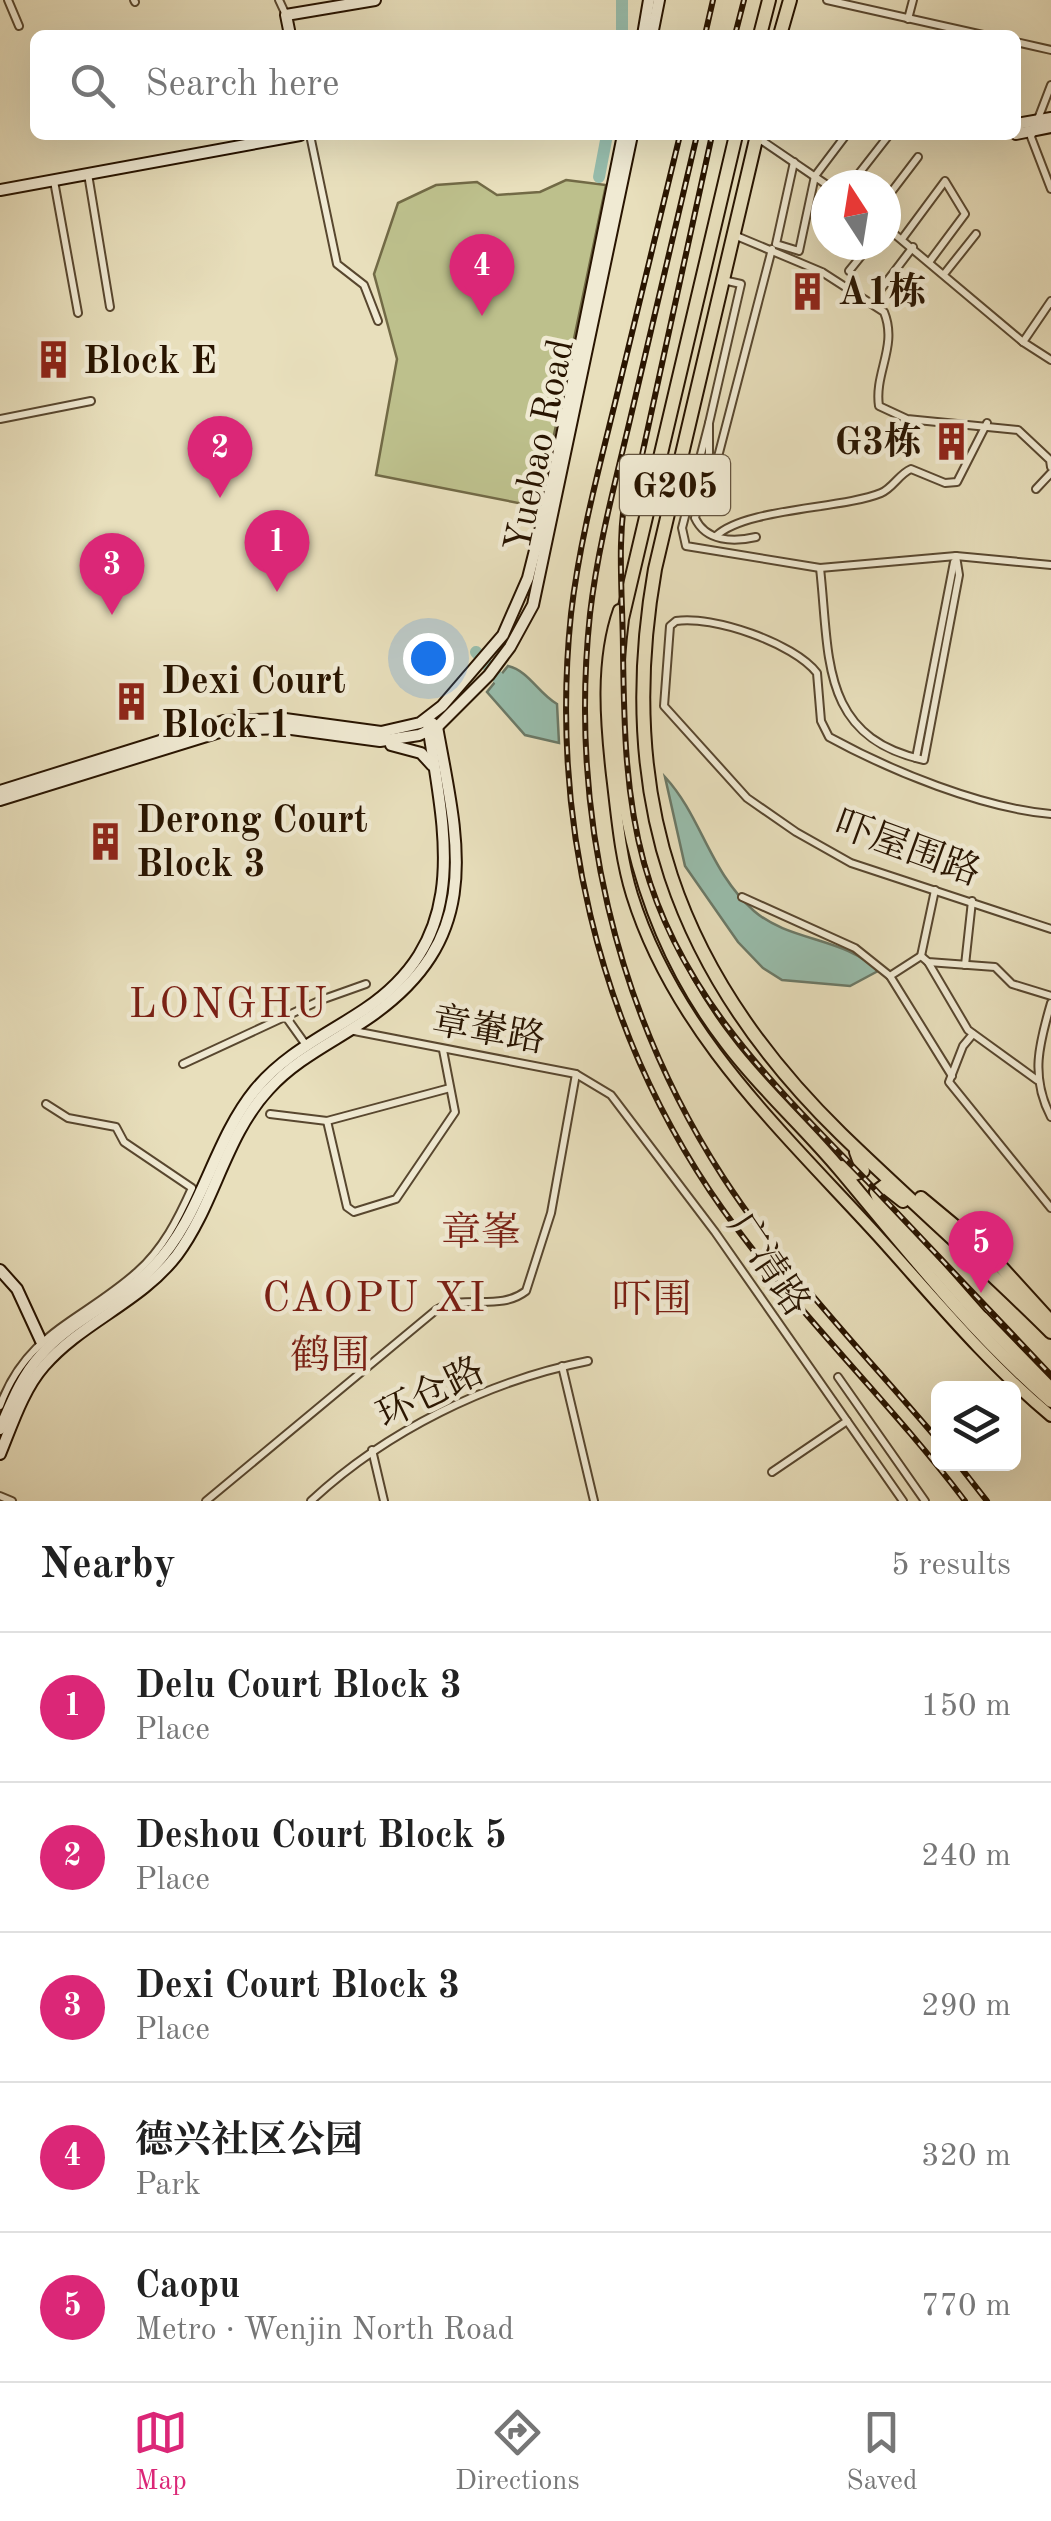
<!DOCTYPE html>
<html lang="en">
<head>
<meta charset="utf-8">
<style>
  :root { --surface:#fff; --page:#f6f6f6; --text:#222; --muted:#767676; --line:#e0e0e0; --accent:#db2777 }
  body { margin:0; font-family:"Old Standard TT","Noto Serif SC",serif; background:var(--page); color:var(--text) }
  .controls { position:absolute; right:30px; bottom:30px; display:grid; overflow:hidden; border-radius:15px; box-shadow:0 10px 40px #0002 }
  .controls button { width:90px; height:90px; display:grid; place-items:center; padding:0; border:0; border-bottom:2px solid var(--line); background:var(--surface); color:var(--text); font:50px sans-serif }
  .compass { position:absolute; left:811px; top:170px; width:90px; height:90px; border-radius:50%; background:var(--surface); box-shadow:0 10px 40px #0002; rotate:348deg }
  .you { position:absolute; left:428px; top:658px; width:35px; height:35px; margin:-25px; border:8px solid #fff; border-radius:50%; background:#1a73e8; box-shadow:0 0 0 15px #1a73e833 }
  .badge { display:grid; place-items:center; width:65px; height:65px; border-radius:50%; background:var(--accent); color:#fff; font-size:32px; font-weight:700 }
  .pin { position:absolute; translate:-50% -82px; filter:drop-shadow(0 2px 5px #0008) }
  .pin::after { content:''; position:absolute; top:52px; width:35px; height:30px; background:inherit; clip-path:polygon(0 0,100% 0,50% 100%) }
  .list { margin:0; padding:0; list-style:none }
  h2 { display:flex; justify-content:space-between; align-items:center; height:130px; margin:0; padding:0 40px; font-size:42px }
  h2 small { font-size:32px; font-weight:400; color:var(--muted) }
  .list li { display:grid; grid-template-columns:65px 1fr auto; gap:30px; align-items:center; box-sizing:border-box; height:150px; padding:0 40px; border-top:2px solid var(--line) }
  .list b { display:block; font-size:38px; white-space:nowrap }
  .list p { margin:0; font-size:32px; white-space:nowrap; color:var(--muted) }
  .list em { font-size:32px; font-style:normal; color:var(--muted) }
  .icon { flex:none; width:55px; height:55px; fill:none; stroke:currentColor; stroke-width:2; stroke-linecap:round; stroke-linejoin:round }
  .map { position:relative; flex:none; width:1051px; height:1501px; overflow:hidden }
  .search { position:absolute; background:var(--surface); box-shadow:0 10px 40px #0002; left:30px; right:30px; top:30px; height:110px; display:flex; align-items:center; gap:25px; box-sizing:border-box; padding:0 35px; border-radius:15px; color:var(--muted); font-size:38px }
  .sheet { height:880px; background:var(--surface) }
  nav { display:flex; justify-content:space-around; align-items:center; box-sizing:border-box; height:140px; border-top:2px solid var(--line); background:var(--surface); font-size:28px; color:var(--muted) }
  nav a { display:grid; justify-items:center; gap:5px }
  nav .on { color:var(--accent) }
  .map>svg:first-child { display:block }
  .green { fill:#bdc08c; stroke:#726a46; stroke-width:2.5 }
  .water { fill:#98bdac; stroke:#6b7967; stroke-width:2.5 }
  .lines { fill:none; stroke-linecap:round; stroke-linejoin:round }
  .river { stroke:#98bdac; stroke-width:12 }
  .street-casing { stroke:#58472f; stroke-width:10 }
  .secondary-casing { stroke:#281400; stroke-width:14 }
  .primary-casing { stroke:#281400; stroke-width:14 }
  .highway-casing { stroke:#281400; stroke-width:16 }
  .street { stroke:#f0ead3; stroke-width:6 }
  .secondary { stroke:#f0ead3; stroke-width:10 }
  .primary { stroke:#e8dfbc; stroke-width:10 }
  .highway { stroke:#e8dfbc; stroke-width:12 }
  .rail-casing { stroke:#281400; stroke-width:6 }
  .rail { stroke:#f0ead3; stroke-width:2.5; stroke-dasharray:8; stroke-linecap:butt }
  .labels { text-anchor:middle; stroke-width:9; stroke-linejoin:round; paint-order:stroke }
  .shield { fill:#f0ead3; stroke:#64543f; stroke-width:2.5 }
  .shield-label { font-size:35px; font-weight:bold; fill:#281400 }
  .poi-label { font-size:38px; font-weight:bold; fill:#281400; stroke:#f0ead3; text-anchor:start }
  .street-label { font-size:38px; fill:#281400; stroke:#f0ead3 }
  .neighbourhood-label { font-size:40px; fill:#7a1f14; stroke:#f0ead3 }
  .quarter-label { font-size:42px; letter-spacing:2.5px; fill:#7a1f14; stroke:#f0ead3 }
</style>
</head>
<body>
<div class="map">
<svg width="1051" height="1501" viewBox="0 0 1051 1501">
  <rect width="100%" height="100%" fill="#e8dfbc"/>
  <filter id="stains"><feTurbulence type="fractalNoise" baseFrequency=".002" numOctaves="4"/><feColorMatrix values="0 0 0 0 .2 0 0 0 0 .09 0 0 0 0 .02 0 0 0 .5 -.17"/></filter>
  <radialGradient id="worn" r=".72"><stop offset=".6" stop-color="#630" stop-opacity="0"/><stop offset="1" stop-color="#630" stop-opacity=".3"/></radialGradient>
  <path class="green" d="M 566,180 L 606,185 L 539,507 L 376,475 L 397,359 L 374,274 L 398,203 L 436,185 L 477,182 L 497,195 L 540,192 Z"/>
  <g class="water">
    <path d="M 508,666 C 529,671 538,693 557,704 L 559,743 L 525,735 L 487,692 Z"/>
    <path d="M 665,777 C 702,817 709,871 754,911 C 790,942 845,937 878,971 L 850,986 L 782,980 L 763,968 L 738,942 L 685,866 Z"/>
  </g>
  <g class="lines">
    <g class="river">
      <path d="M 622,0 L 622,35"/>
      <path d="M 599,177 L 607,135"/>
      <path d="M 476,652 L 507,688"/>
    </g>
    <defs>
      <g id="street">
        <path d="M 8,0 L 19,26"/>
        <path d="M 134,0 L 135,2"/>
        <path d="M 279,0 L 286,15"/>
        <path d="M 827,0 L 983,35"/>
        <path d="M 908,19 L 913,0"/>
        <path d="M 1016,42 L 1051,50"/>
        <path d="M 1051,85 L 1031,137 L 1051,189"/>
        <path d="M 310,135 L 337,264 L 364,285 L 378,321"/>
        <path d="M 758,138 L 827,185"/>
        <path d="M 794,162 L 776,244 L 799,251 L 815,176 L 846,135"/>
        <path d="M 88,174 L 110,307"/>
        <path d="M 54,181 L 78,313"/>
        <path d="M 850,185 L 889,135"/>
        <path d="M 886,199 L 918,157"/>
        <path d="M 886,227 L 1023,342 L 1051,360"/>
        <path d="M 826,234 L 826,238"/>
        <path d="M 734,235 L 822,272 L 884,312 C 898,346 874,373 879,406 L 907,419 L 1018,430 L 1050,460 L 1051,467"/>
        <path d="M 902,239 L 945,181 L 965,214 L 930,261"/>
        <path d="M 832,245 L 840,245"/>
        <path d="M 849,271 L 870,245"/>
        <path d="M 945,273 L 976,234"/>
        <path d="M 723,280 L 741,284 L 709,423 L 709,453 L 695,518 C 706,542 734,542 756,537"/>
        <path d="M 881,289 L 913,247"/>
        <path d="M 1023,342 L 1051,301"/>
        <path d="M 0,419 L 91,401"/>
        <path d="M 709,423 L 682,528 L 686,546 L 820,568 L 956,556 L 1051,565"/>
        <path d="M 1036,489 L 1051,473"/>
        <path d="M 707,499 L 772,249"/>
        <path d="M 716,536 C 745,508 842,509 881,493 C 893,488 899,474 911,469 L 945,483 L 957,482 L 987,423"/>
        <path d="M 820,568 C 830,656 819,737 924,760 L 959,575 L 956,556"/>
        <path d="M 916,758 L 954,562"/>
        <path d="M 1051,814 C 982,808 891,771 829,737 L 821,721 L 817,673 C 794,643 712,615 676,621 L 670,626 L 664,706 L 747,798 L 796,832 L 851,863 L 1051,929"/>
        <path d="M 742,897 L 855,948 L 890,976 L 921,956 L 928,962 L 995,967 L 1012,984 L 1051,996"/>
        <path d="M 921,956 L 935,890"/>
        <path d="M 928,962 L 968,1030 L 1037,1080"/>
        <path d="M 965,965 L 972,901"/>
        <path d="M 890,976 L 952,1076"/>
        <path d="M 1051,1003 C 1039,1044 1030,1077 1051,1117"/>
        <path d="M 286,1017 L 306,1045"/>
        <path d="M 349,1030 L 576,1074 L 611,1095 L 715,1232 L 903,1501"/>
        <path d="M 973,1034 L 963,1046 L 949,1082 L 1051,1208"/>
        <path d="M 183,1064 L 321,1000 L 366,984"/>
        <path d="M 270,1114 L 327,1121 L 450,1088"/>
        <path d="M 327,1121 L 347,1207 L 354,1212 L 396,1199 L 455,1112 L 443,1050"/>
        <path d="M 562,1366 L 594,1501"/>
        <path d="M 838,1377 L 925,1501"/>
        <path d="M 0,1406 C 27,1332 82,1321 137,1272 C 163,1249 178,1219 192,1188 L 124,1142 L 116,1127 L 68,1118 L 46,1104"/>
        <path d="M 372,1450 L 384,1501"/>
        <path d="M 772,1472 L 847,1421"/>
        <path d="M 0,1496 L 12,1501"/>
        <path d="M 206,1501 L 436,1310 C 464,1293 499,1312 526,1291 L 551,1213 L 576,1074"/>
        <path d="M 311,1501 C 386,1431 488,1381 588,1361"/>
      </g>
      <g id="secondary">
        <path d="M 290,35 L 286,15 L 375,0"/>
        <path d="M 643,35 L 649,0"/>
        <path d="M 652,35 L 659,0"/>
        <path d="M 1016,124 L 1051,118"/>
        <path d="M 1016,134 L 1051,127"/>
        <path d="M 0,190 L 300,135"/>
        <path d="M 391,745 L 421,753 L 432,765"/>
        <path d="M 0,791 L 224,721 L 285,719 L 381,732 L 420,723 L 442,706 L 503,635 L 528,578 L 554,475 L 623,135"/>
        <path d="M 0,800 L 226,730 L 284,728 L 380,741 L 419,735 L 437,727 L 489,675 L 510,647 L 533,605 L 632,135"/>
        <path d="M 0,1270 L 17,1289 L 41,1341"/>
        <path d="M 0,1429 C 11,1404 21,1377 40,1356 C 71,1319 120,1302 153,1267 C 202,1217 212,1143 255,1090 C 285,1053 328,1034 365,1009 C 473,936 444,832 428,725"/>
        <path d="M 0,1454 C 12,1425 23,1390 44,1366 C 82,1322 141,1302 177,1255 C 215,1204 225,1136 269,1089 C 298,1057 338,1040 373,1015 C 485,935 458,842 437,727 L 432,723"/>
      </g>
      <path id="primary" d="M 619,610 C 601,661 606,722 612,775 C 617,815 620,856 632,895 C 675,1033 783,1132 878,1236 C 934,1298 986,1362 1051,1416"/>
      <g id="highway">
        <path d="M 760,35 L 769,0"/>
        <path d="M 780,35 L 790,0"/>
        <path d="M 736,135 L 622,619 C 603,765 635,924 726,1042 C 761,1089 805,1127 842,1172 C 909,1252 972,1332 1051,1401"/>
        <path d="M 757,135 L 655,569 C 615,796 676,973 841,1134 C 910,1201 983,1264 1051,1332"/>
        <path d="M 842,1167 L 854,1174 L 863,1171 L 856,1152"/>
        <path d="M 921,1198 L 992,1257 L 1051,1322"/>
        <path d="M 903,1201 L 884,1186 L 876,1192 L 881,1204 L 985,1322"/>
        <path d="M 982,1318 L 1051,1389"/>
      </g>
    </defs>
    <use href="#street" class="street-casing"/>
    <use href="#secondary" class="secondary-casing"/>
    <use href="#primary" class="primary-casing"/>
    <use href="#highway" class="highway-casing"/>
    <use href="#street" class="street"/>
    <use href="#secondary" class="secondary"/>
    <use href="#primary" class="primary"/>
    <use href="#highway" class="highway"/>
    <defs>
      <g id="rail">
        <path d="M 705,35 L 713,0"/>
        <path d="M 735,35 L 744,0"/>
        <path d="M 680,135 C 658,226 636,316 614,407 C 597,476 579,544 571,614 C 550,816 597,1022 710,1191 C 785,1302 884,1394 965,1501"/>
        <path d="M 697,135 C 676,226 654,316 633,407 C 617,476 598,544 590,614 C 569,812 615,1010 723,1177 C 784,1271 866,1355 938,1440"/>
        <path d="M 627,486 C 616,540 623,598 623,653 C 624,724 625,794 644,863 C 681,997 775,1086 868,1182 C 929,1246 990,1311 1051,1375"/>
        <path d="M 632,501 L 712,135"/>
        <path d="M 958,1464 L 987,1501"/>
      </g>
    </defs>
    <use href="#rail" class="rail-casing"/>
    <use href="#rail" class="rail"/>
  </g>
  <defs>
    <symbol id="building-bare" viewBox="-9 -9 18 18"><path d="M-4-6H4V6H1V3H-1V6H-4ZM-2.5-4.3h1.7v1.8h-1.7ZM.8-4.3h1.7v1.8H.8ZM-2.5-1h1.7V.8h-1.7ZM.8-1h1.7V.8H.8Z" fill="#8f2418" stroke="#f0ead3" stroke-width="2.5" paint-order="stroke"/></symbol>
  </defs>
  <g fill-rule="evenodd">
    <use href="#building-bare" x="780" y="264" width="55" height="55"/>
    <use href="#building-bare" x="26" y="332" width="55" height="55"/>
    <use href="#building-bare" x="924" y="414" width="55" height="55"/>
    <use href="#building-bare" x="104" y="674" width="55" height="55"/>
    <use href="#building-bare" x="78" y="814" width="55" height="55"/>
  </g>
  <g class="labels">
    <rect class="shield" x="620" y="455" width="110" height="60" rx="8"/>
    <g class="shield-label">
      <text x="675" y="497">G205</text>
    </g>
    <g class="poi-label">
      <text x="838" y="304">A1栋</text>
      <text x="83" y="373">Block E</text>
      <text x="922" y="454" text-anchor="end">G3栋</text>
      <text x="161" y="693">Dexi Court<tspan x="161" dy="44">Block 1</tspan></text>
      <text x="136" y="832">Derong Court<tspan x="136" dy="44">Block 3</tspan></text>
    </g>
    <g class="street-label">
      <text transform="translate(538 445) rotate(-78)" y="13">Yuebao Road</text>
      <text transform="translate(908 847) rotate(20)" y="13">吓屋围路</text>
      <text transform="translate(489 1029) rotate(10)" y="13">章輋路</text>
      <text transform="translate(770 1264) rotate(56)" y="13">广清路</text>
      <text transform="translate(430 1392) rotate(-26)" y="13">环仓路</text>
    </g>
    <g class="neighbourhood-label">
      <text x="481" y="1245">章峯</text>
      <text x="652" y="1312">吓围</text>
      <text x="330" y="1368">鹤围</text>
    </g>
    <g class="quarter-label">
      <text x="229" y="1017">LONGHU</text>
      <text x="375" y="1311">CAOPU XI</text>
    </g>
  </g>
  <rect width="100%" height="100%" filter="url(#stains)"/>
  <rect width="100%" height="100%" fill="url(#worn)"/>
</svg>
<div class="controls">
<button><svg class="icon" aria-label="layers" viewBox="0 0 24 24"><path d="M12 4l9 5-9 5-9-5zM3 14l9 5 9-5"/></svg></button>
</div>
<svg class="compass" viewBox="-18 -18 36 36"><path d="M0-13l5 13h-10z" fill="#e53935"/><path d="M0 13l5-13h-10z" fill="#767676"/></svg>
<div class="you"></div>
<div class="pin badge" style="left:277px;top:592px">1</div>
<div class="pin badge" style="left:220px;top:498px">2</div>
<div class="pin badge" style="left:112px;top:615px">3</div>
<div class="pin badge" style="left:482px;top:316px">4</div>
<div class="pin badge" style="left:981px;top:1293px">5</div>
<div class="search"><svg class="icon" aria-label="search" viewBox="0 0 24 24"><circle cx="10" cy="10" r="6"/><path d="M15 15l6 6"/></svg>Search here</div>
</div>
<section class="sheet">
<h2>Nearby<small>5 results</small></h2>
<ul class="list">
<li><span class="badge">1</span><div><b>Delu Court Block 3</b><p>Place</p></div><em>150 m</em></li>
<li><span class="badge">2</span><div><b>Deshou Court Block 5</b><p>Place</p></div><em>240 m</em></li>
<li><span class="badge">3</span><div><b>Dexi Court Block 3</b><p>Place</p></div><em>290 m</em></li>
<li><span class="badge">4</span><div><b>德兴社区公园</b><p>Park</p></div><em>320 m</em></li>
<li><span class="badge">5</span><div><b>Caopu</b><p>Metro · Wenjin North Road</p></div><em>770 m</em></li>
</ul>
</section>
<nav>
<a class="on"><svg class="icon" aria-label="map" viewBox="0 0 24 24"><path d="M3 6l6-2 6 2 6-2v14l-6 2-6-2-6 2zM9 4v14M15 6v14"/></svg>Map</a>
<a><svg class="icon" aria-label="directions" viewBox="0 0 24 24"><path d="M12 3l9 9-9 9-9-9zM9 14v-3h6M13 9l2 2-2 2"/></svg>Directions</a>
<a><svg class="icon" aria-label="saved" viewBox="0 0 24 24"><path d="M7 4h10v16l-5-4-5 4z"/></svg>Saved</a>
</nav>
</body>
</html>
